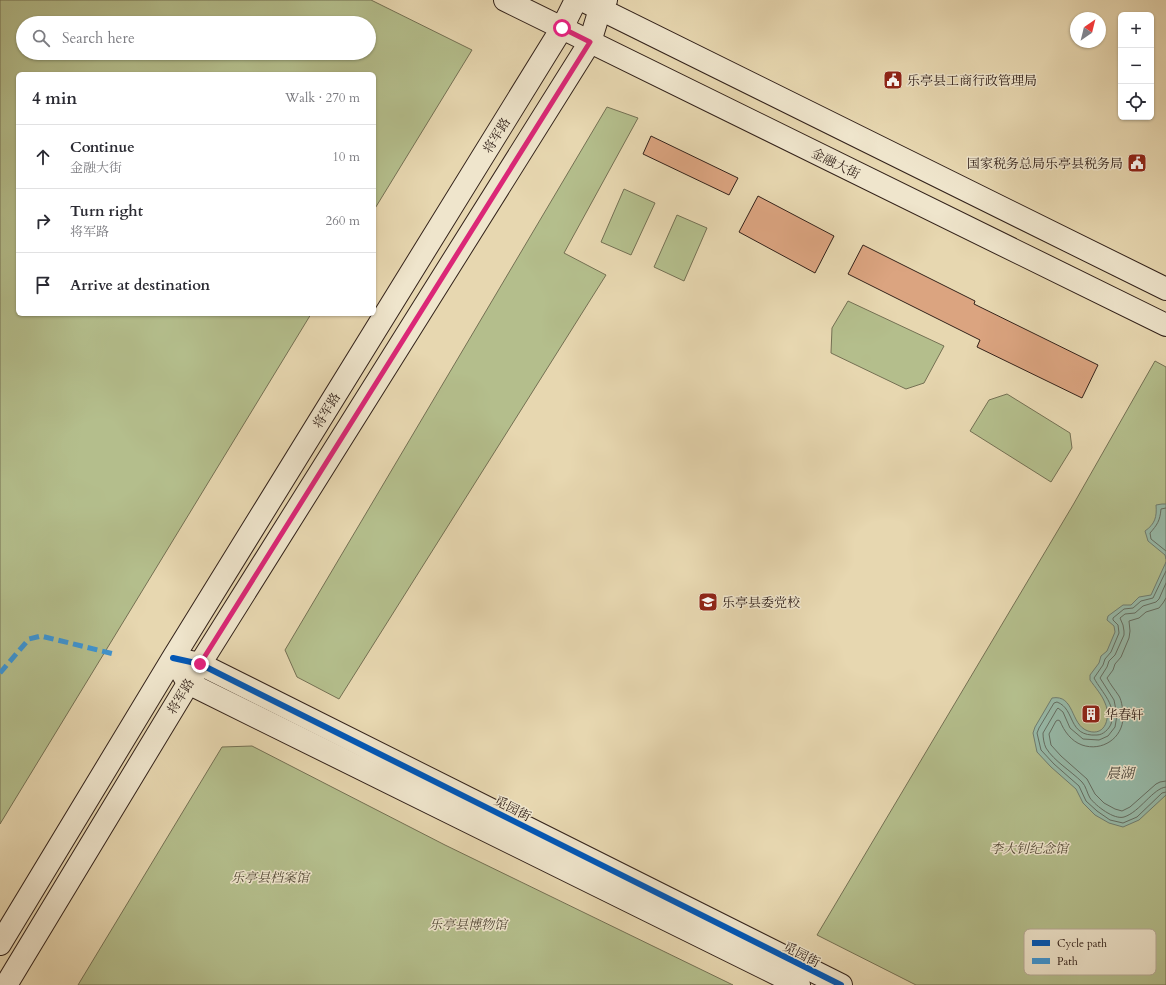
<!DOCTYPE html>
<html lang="en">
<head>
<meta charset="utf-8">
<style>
  :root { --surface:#fff; --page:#f2f2f3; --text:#2b2b33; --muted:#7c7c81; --line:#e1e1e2 }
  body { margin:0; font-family:Cardo,"Noto Serif SC",serif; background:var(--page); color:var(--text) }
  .controls { position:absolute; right:12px; top:12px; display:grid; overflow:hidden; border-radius:6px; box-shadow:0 1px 3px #0004 }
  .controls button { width:36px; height:36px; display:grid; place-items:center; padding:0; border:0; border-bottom:1px solid var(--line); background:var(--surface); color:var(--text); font:20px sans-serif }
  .compass { position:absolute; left:1070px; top:12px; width:36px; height:36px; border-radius:50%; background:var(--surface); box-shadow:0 1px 3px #0004; rotate:35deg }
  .stop { position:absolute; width:12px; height:12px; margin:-9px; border:3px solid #db2777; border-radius:50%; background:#fff }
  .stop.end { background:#db2777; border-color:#fff; box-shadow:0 1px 4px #0008 }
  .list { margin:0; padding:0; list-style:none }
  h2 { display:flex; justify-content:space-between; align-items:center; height:52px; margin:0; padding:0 16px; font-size:17px }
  h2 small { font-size:13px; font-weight:400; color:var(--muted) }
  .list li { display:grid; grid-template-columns:26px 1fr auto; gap:12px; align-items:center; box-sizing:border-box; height:64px; padding:0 16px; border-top:1px solid var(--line) }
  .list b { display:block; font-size:15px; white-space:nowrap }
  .list p { margin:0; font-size:13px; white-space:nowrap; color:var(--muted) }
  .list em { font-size:13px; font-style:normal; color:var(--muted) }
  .icon { flex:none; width:22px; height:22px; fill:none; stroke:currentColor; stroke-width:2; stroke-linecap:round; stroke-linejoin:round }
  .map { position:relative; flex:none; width:1166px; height:985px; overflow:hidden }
  .search { position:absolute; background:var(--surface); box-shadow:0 1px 3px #0004; left:16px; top:16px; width:360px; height:44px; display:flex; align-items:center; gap:10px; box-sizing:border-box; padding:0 14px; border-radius:22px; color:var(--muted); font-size:15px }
  .panel { position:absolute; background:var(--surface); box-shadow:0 1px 3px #0004; left:16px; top:72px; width:360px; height:244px; border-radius:6px }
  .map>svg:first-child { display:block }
  .green { fill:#b4be8c; stroke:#747053; fill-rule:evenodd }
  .water { fill:#97baa9; stroke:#6f7d70 }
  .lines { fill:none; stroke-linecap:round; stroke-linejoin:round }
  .shore { stroke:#656e62; stroke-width:1 }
  .building { fill:#dba480; stroke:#33221a }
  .secondary-casing { stroke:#33221a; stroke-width:24 }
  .secondary { stroke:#efe5cc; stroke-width:22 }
  .quiet { stroke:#3d95d4; stroke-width:5; stroke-dasharray:10 5; stroke-linecap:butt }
  .cycleway-casing { stroke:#efe5cc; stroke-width:8 }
  .cycleway { stroke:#0057b8; stroke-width:6 }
  .route { stroke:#db2777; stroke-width:5 }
  .labels { text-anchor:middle; stroke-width:3; stroke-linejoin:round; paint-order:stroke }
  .poi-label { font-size:13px; fill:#33221a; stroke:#efe5cc; text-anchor:start }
  .street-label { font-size:13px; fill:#33221a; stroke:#efe5cc }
  .park-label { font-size:13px; font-style:italic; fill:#534936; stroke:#efe5cc }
  .water-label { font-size:14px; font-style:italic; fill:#4c483e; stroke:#efe5cc }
  .key { fill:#efe5cc; stroke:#b7aa97; stroke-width:1 }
  .key-label { font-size:11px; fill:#33221a }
</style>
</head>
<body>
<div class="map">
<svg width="1166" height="985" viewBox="0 0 1166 985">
  <rect width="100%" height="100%" fill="#e7d7b0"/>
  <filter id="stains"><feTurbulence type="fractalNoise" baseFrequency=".005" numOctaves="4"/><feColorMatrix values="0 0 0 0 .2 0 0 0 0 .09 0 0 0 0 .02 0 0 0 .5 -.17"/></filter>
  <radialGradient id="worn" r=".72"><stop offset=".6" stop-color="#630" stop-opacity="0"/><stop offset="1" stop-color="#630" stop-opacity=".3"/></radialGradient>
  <g class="green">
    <path d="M 0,0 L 371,0 L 472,50 L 374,210 L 374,74 L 18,74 L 18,314 L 311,314 L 0,824 ZM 23,23 L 369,23 L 369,53 L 23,53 Z"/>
    <path d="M 607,107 L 638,118 L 564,253 L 606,275 L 339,699 L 297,677 L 285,650 Z"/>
    <path d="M 624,189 L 655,203 L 631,255 L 601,242 Z"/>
    <path d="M 677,215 L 707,228 L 684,281 L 654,267 Z"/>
    <path d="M 848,301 L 944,346 L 924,383 L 906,389 L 831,353 L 832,328 Z"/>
    <path d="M 1155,361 L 1166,367 L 1166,985 L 916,985 L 817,935 L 1073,505 Z"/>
    <path d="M 1007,394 L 1070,433 L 1072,448 L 1051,482 L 970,431 L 989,400 Z"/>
    <path d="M 252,746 L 445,845 L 733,985 L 78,985 L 222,747 Z"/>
  </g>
  <g class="water">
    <path d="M 1162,504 L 1166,504 L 1166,559 L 1165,555 L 1148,541 L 1145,531 C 1155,524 1157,517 1156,505 Z"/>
    <path d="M 1166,562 L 1166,795 L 1139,820 L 1123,827 L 1109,823 L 1095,815 L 1083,803 L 1076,789 L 1051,767 L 1037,752 L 1033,733 L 1035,727 L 1052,698 C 1075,694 1070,725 1088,731 C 1106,737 1111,716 1105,703 C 1102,695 1095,687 1090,680 L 1090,675 L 1099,663 L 1101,656 L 1107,651 L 1115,632 L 1114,626 L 1107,620 L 1108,616 L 1123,605 L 1131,605 L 1139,597 L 1151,595 Z"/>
  </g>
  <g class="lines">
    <g class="shore">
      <path d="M 1166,508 L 1161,509 C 1160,521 1157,525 1150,533 L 1151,539 L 1166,551"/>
      <path d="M 1166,571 L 1153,598 L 1141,601 L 1133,608 L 1124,609 L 1113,618 L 1113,620 L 1118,625 L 1119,633 L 1111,652 L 1105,659 L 1103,665 L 1094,678 C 1102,693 1117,705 1111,724 C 1109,729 1103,735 1097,735 C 1067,737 1076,709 1057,702 L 1054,703 L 1039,728 L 1037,733 L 1041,750 L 1054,764 L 1079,786 L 1086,801 L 1097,811 L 1110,820 L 1123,823 L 1137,817 L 1162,793 L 1166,792"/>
      <path d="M 1166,583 L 1159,599 L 1156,602 L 1143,606 L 1135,613 L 1125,614 L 1120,618 L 1123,625 L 1124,631 L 1124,635 L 1115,655 L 1109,661 L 1107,667 L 1100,678 L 1114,700 L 1117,715 L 1115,727 L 1108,736 L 1099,740 L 1083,739 L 1070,728 L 1063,712 L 1058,708 L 1057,709 L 1043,733 C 1043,738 1044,744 1046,748 C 1054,761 1071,771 1082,782 C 1086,786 1087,793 1090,798 C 1096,806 1114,820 1124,817 C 1140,812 1153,788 1166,787"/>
      <path d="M 1166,598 L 1163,603 L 1159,608 L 1146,612 L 1139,618 L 1129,621 L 1130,631 L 1129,638 L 1121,657 L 1115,664 L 1113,670 L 1107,678 C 1110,684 1115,690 1119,696 C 1122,701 1123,711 1123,717 C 1123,738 1102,752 1082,745 C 1071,741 1064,731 1060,721 L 1058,720 L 1056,721 L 1049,734 L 1051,745 L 1061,756 L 1087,779 L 1095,794 L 1104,803 L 1115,809 L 1122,811 L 1130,807 L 1156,784 L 1160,782 L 1166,781"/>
    </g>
  </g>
  <g class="building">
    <path d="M 651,136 L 738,178 L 729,195 L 643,154 Z"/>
    <path d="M 758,196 L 834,236 L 815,273 L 739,232 Z"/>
    <path d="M 863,245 L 975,301 L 974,304 L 1098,365 L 1082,398 L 977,347 L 980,340 L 848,274 Z"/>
  </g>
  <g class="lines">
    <defs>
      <g id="secondary">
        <path d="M 505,0 L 1166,325"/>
        <path d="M 588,3 L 1166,289"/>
        <path d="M 186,661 L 200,664 L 841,985"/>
        <path d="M 181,671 L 188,683 L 799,985"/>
        <path d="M 0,944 L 173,658 L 562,28 L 576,0"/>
        <path d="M 6,985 L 200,664 L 590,42 L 600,9 L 606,0"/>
      </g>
    </defs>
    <use href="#secondary" class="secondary-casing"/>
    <use href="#secondary" class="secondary"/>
    <path class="quiet" d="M 0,673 L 29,639 L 41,636 L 114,654"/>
    <defs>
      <path id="cycleway" d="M 173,658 L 200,664 L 841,985"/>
    </defs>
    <use href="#cycleway" class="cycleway-casing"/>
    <use href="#cycleway" class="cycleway"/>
  </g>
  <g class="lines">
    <path class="route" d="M 200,664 L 590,42 L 562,28"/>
  </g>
  <defs>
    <symbol id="civic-square" viewBox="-11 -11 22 22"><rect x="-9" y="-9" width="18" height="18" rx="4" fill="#8f2418" stroke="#efe5cc"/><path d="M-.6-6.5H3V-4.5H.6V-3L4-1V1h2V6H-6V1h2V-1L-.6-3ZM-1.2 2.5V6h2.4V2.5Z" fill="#fff"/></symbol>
    <symbol id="school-square" viewBox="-11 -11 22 22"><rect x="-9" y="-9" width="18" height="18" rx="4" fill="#8f2418" stroke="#efe5cc"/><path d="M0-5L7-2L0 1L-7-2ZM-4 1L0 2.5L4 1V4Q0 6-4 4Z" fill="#fff"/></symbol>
    <symbol id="building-square" viewBox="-11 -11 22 22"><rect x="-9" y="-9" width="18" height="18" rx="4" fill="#8f2418" stroke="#efe5cc"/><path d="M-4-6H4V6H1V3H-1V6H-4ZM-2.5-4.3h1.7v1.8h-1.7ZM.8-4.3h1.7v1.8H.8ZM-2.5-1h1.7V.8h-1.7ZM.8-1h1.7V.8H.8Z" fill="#fff"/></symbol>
  </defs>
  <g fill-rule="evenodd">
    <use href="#civic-square" x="882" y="69" width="22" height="22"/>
    <use href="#civic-square" x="1126" y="152" width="22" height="22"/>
    <use href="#school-square" x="697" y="591" width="22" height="22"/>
    <use href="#building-square" x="1080" y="703" width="22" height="22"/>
  </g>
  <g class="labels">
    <g class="poi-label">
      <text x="907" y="85">乐亭县工商行政管理局</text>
      <text x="1123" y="168" text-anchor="end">国家税务总局乐亭县税务局</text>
      <text x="722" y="607">乐亭县委党校</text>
      <text x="1105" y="719">华春轩</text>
    </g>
    <g class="street-label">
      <text transform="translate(496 135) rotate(-58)" y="5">将军路</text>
      <text transform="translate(836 163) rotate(26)" y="5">金融大街</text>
      <text transform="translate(326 410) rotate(-58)" y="5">将军路</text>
      <text transform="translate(180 696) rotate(-59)" y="5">将军路</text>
      <text transform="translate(513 808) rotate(27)" y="5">觅园街</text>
      <text transform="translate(802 954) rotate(27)" y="5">觅园街</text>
    </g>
    <g class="park-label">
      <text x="1029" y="853">李大钊纪念馆</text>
      <text x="270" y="882">乐亭县档案馆</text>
      <text x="468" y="929">乐亭县博物馆</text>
    </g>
    <g class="water-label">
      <text x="1120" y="778">晨湖</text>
    </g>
  </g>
  <rect x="1024" y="929" width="132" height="46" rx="6" class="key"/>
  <rect x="1032" y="940" width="18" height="6" fill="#0057b8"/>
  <rect x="1032" y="958" width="18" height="6" fill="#3d95d4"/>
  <g class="key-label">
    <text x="1057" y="947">Cycle path</text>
    <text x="1057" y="965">Path</text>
  </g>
  <rect width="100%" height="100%" filter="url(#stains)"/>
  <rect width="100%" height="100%" fill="url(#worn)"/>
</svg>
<div class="controls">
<button>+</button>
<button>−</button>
<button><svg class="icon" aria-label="locate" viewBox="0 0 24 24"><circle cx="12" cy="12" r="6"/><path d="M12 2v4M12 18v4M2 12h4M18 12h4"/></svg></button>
</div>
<svg class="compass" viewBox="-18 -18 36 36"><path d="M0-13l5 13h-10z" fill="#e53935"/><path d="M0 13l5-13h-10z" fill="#7c7c81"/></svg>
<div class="stop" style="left:562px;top:28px"></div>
<div class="stop end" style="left:200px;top:664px"></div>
<div class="search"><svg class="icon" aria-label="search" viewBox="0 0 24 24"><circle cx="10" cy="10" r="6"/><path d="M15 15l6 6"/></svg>Search here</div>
<section class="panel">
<h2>4 min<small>Walk · 270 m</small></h2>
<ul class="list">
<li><svg class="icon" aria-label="ahead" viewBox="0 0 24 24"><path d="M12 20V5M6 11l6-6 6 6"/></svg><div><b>Continue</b><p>金融大街</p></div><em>10 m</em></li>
<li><svg class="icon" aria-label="right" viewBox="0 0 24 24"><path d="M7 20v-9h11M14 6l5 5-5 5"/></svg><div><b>Turn right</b><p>将军路</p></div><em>260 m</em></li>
<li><svg class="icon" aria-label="arrive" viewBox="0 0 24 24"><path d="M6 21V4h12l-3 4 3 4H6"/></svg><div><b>Arrive at destination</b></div></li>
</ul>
</section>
</div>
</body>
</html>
